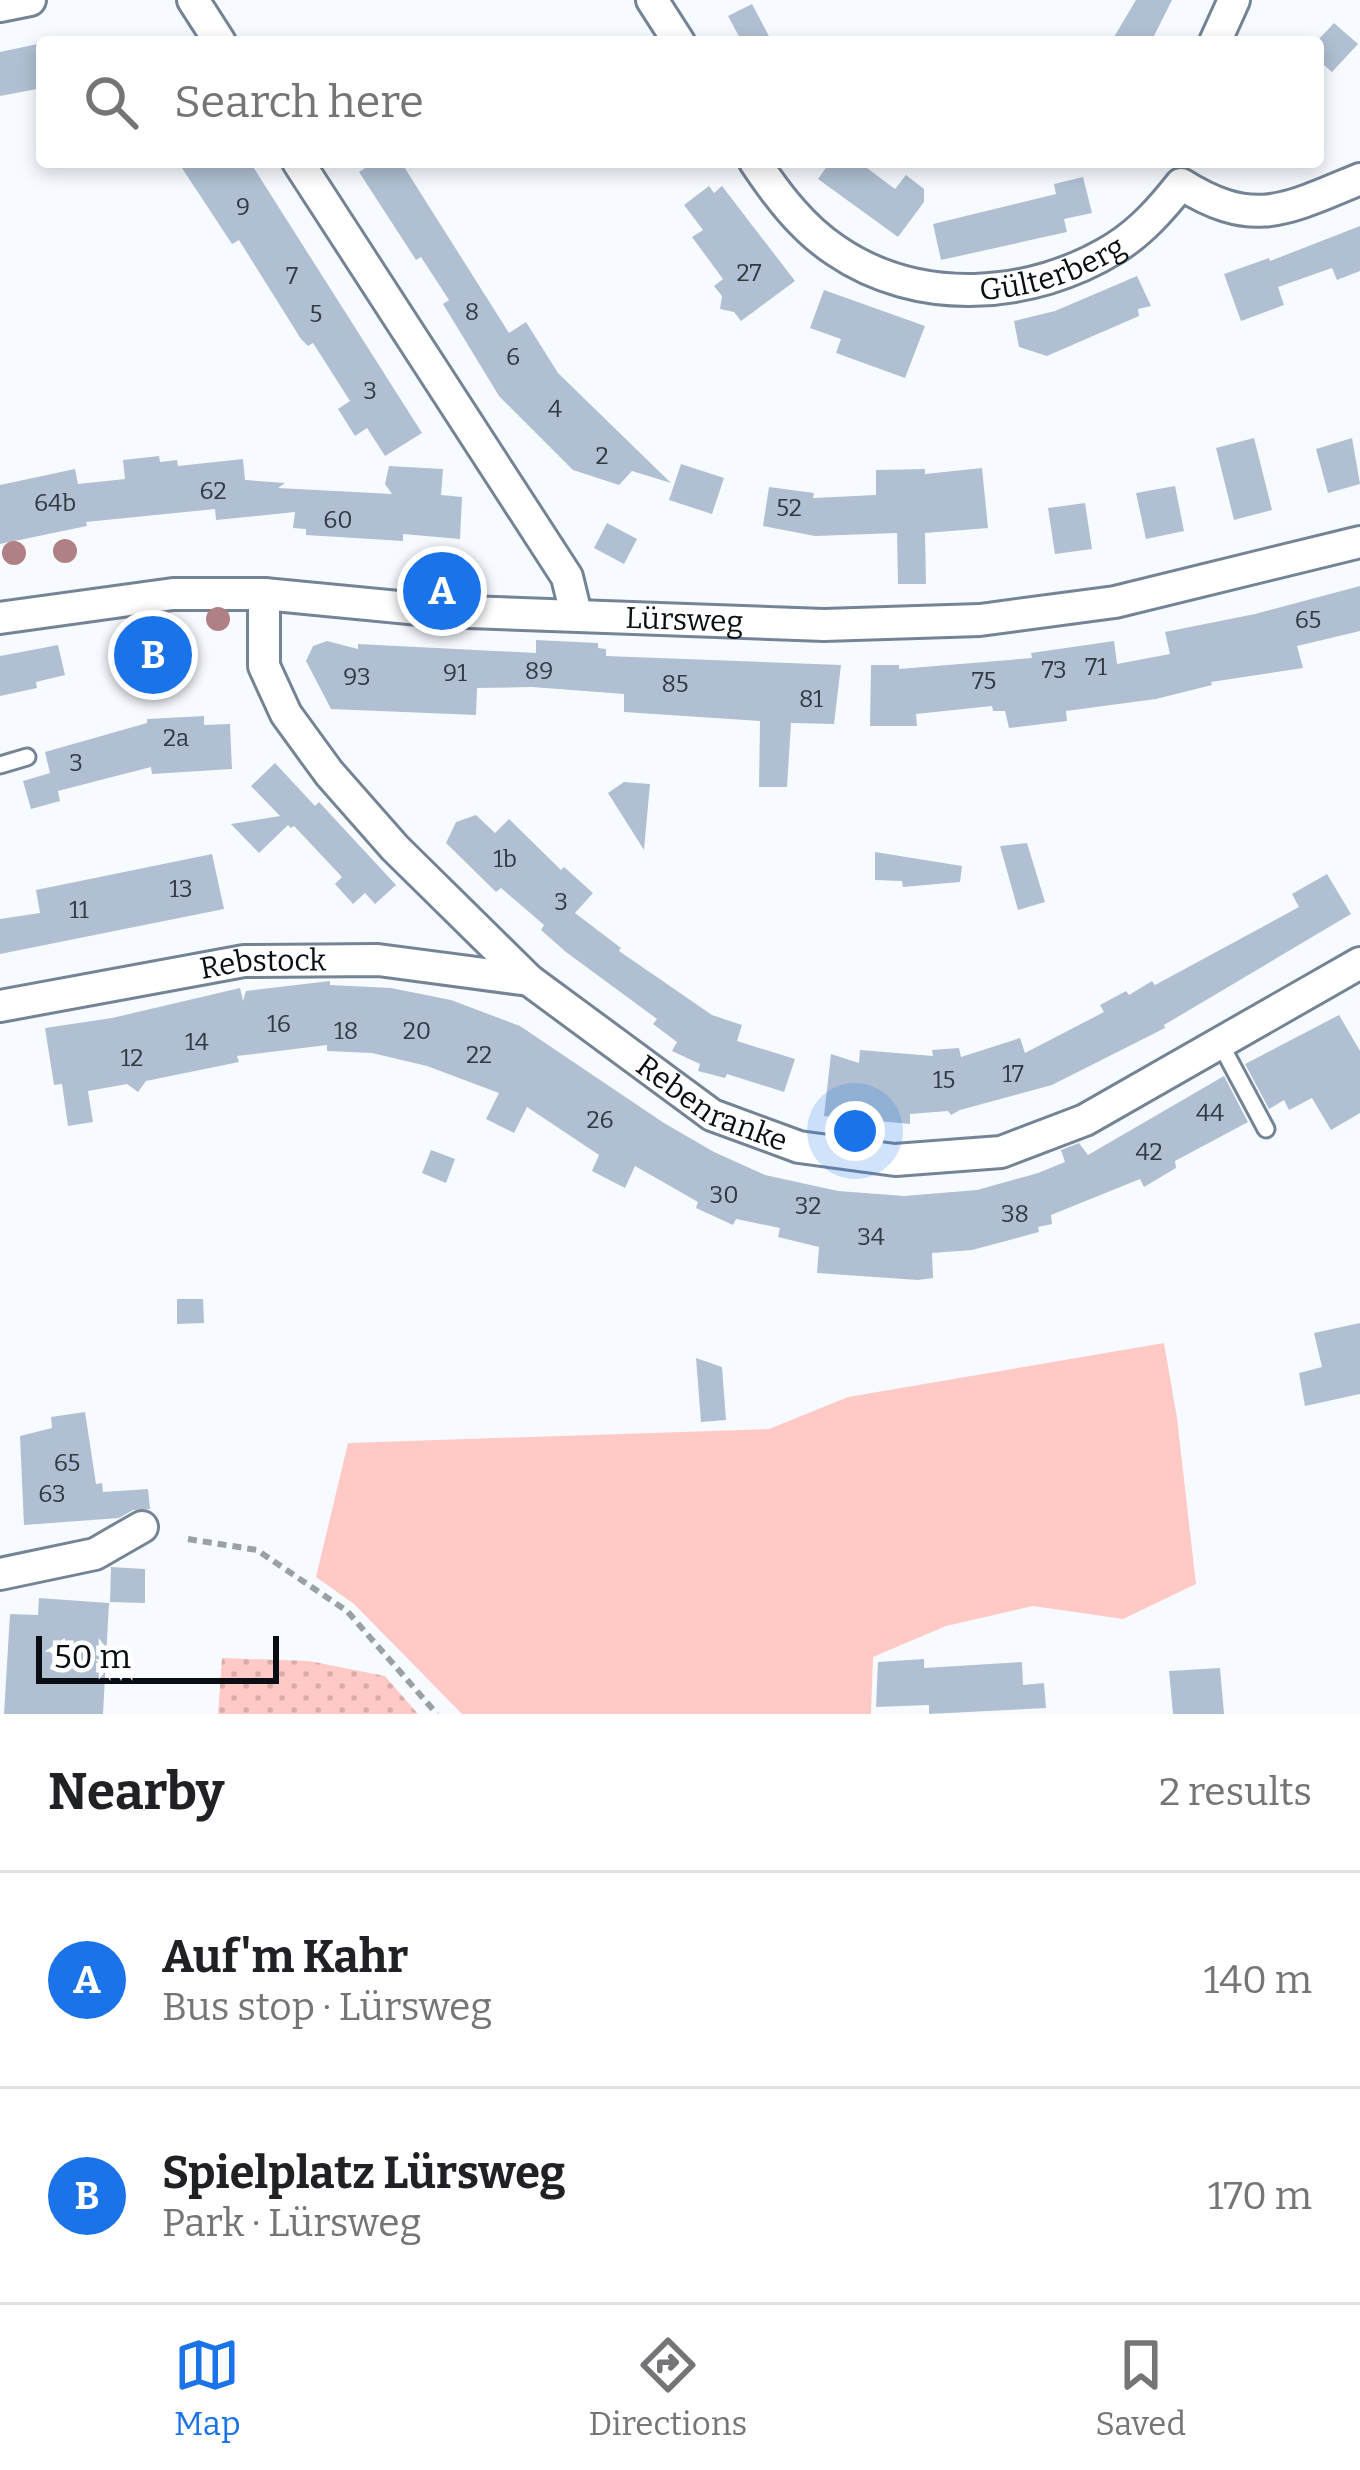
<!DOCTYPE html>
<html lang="en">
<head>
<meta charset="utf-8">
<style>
  :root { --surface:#fff; --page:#f2f2f2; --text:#202124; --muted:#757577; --line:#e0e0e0; --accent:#1a73e8 }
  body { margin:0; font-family:Bitter,serif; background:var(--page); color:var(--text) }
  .scale { position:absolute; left:36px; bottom:30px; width:243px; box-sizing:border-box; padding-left:12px; border:6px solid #080e14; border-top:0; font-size:33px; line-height:42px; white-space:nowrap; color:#080e14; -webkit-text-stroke:9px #fff; paint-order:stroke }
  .you { position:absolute; left:855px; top:1131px; width:42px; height:42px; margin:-30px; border:9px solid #fff; border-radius:50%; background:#1a73e8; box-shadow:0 0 0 18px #1a73e833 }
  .badge { display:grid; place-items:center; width:78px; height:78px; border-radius:50%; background:var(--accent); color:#fff; font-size:39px; font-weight:700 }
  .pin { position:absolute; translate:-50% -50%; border:6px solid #fff; box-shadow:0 3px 12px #0006 }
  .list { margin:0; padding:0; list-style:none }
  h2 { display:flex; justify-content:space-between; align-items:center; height:156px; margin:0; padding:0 48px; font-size:51px }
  h2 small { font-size:39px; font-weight:400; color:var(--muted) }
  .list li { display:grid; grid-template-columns:78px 1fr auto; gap:36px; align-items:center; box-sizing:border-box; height:216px; padding:0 48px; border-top:3px solid var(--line) }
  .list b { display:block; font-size:45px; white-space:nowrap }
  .list p { margin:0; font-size:39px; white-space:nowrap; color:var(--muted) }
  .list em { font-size:39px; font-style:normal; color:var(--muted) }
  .icon { flex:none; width:66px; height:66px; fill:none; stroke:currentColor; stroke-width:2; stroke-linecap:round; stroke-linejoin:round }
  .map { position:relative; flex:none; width:1360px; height:1714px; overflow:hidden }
  .search { position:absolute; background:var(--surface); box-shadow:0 6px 18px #0003; left:36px; right:36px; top:36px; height:132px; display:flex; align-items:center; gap:30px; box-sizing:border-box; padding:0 42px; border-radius:12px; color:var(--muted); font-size:45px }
  .sheet { height:588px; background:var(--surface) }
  nav { display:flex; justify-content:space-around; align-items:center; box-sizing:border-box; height:168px; border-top:3px solid var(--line); background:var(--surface); font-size:33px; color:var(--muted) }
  nav a { display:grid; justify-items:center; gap:6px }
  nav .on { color:var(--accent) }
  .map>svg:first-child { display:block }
  .grass { fill:#ffcac6 }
  .park { fill:url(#park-dots) }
  .building { fill:#b0c0d2 }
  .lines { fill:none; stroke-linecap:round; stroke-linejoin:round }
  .lane-casing { stroke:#758495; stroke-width:21 }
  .street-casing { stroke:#758495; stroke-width:36 }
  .path { stroke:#9ba0a5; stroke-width:6; stroke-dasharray:9 6; stroke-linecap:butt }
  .lane { stroke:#fff; stroke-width:15 }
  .street { stroke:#fff; stroke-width:30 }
  .tree { fill:#b08084 }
  .labels { text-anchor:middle; stroke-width:12; stroke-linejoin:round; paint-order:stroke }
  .number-label { font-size:24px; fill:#323a44 }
  .street-label { font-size:30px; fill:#080e14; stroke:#fff }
</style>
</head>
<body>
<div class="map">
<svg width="1360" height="1714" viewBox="0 0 1360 1714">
  <defs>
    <pattern id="park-dots" width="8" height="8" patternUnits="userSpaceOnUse" patternTransform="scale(3)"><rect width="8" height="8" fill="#ffcac6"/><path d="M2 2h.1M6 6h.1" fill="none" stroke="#d9aca9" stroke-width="1.8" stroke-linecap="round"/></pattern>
  </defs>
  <rect width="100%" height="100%" fill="#f7fbff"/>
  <path class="grass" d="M 1164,1343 L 1177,1418 L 1196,1584 L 1123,1619 L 1033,1606 L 946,1626 L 873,1657 L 871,1714 L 462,1714 L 354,1604 L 316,1577 L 348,1443 L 769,1429 L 848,1397 Z"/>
  <path class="park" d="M 222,1658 L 309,1661 L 385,1676 L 418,1714 L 218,1714 Z"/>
  <g class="building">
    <path d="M 1136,0 L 1172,0 L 1151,42 L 1111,42 Z"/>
    <path d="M 752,4 L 772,42 L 742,42 L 728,16 Z"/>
    <path d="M 1334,23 L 1358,44 L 1332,72 L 1318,60 L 1318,40 Z"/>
    <path d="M 42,43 L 42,88 L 0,96 L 0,52 Z"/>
    <path d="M 178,162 L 250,162 L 422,433 L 385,456 L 367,428 L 355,436 L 338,409 L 350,401 L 313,343 L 308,346 L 301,339 L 239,240 L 232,244 Z"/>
    <path d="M 375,162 L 401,162 L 509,333 L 526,322 L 558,373 L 671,483 L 632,471 L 619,485 L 573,470 L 499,396 L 443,304 L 449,300 L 421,257 L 416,260 L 359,172 Z"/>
    <path d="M 830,162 L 859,162 L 895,189 L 906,175 L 924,189 L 924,202 L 898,237 L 818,179 Z"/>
    <path d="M 1083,177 L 1092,213 L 1064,219 L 1067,232 L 941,260 L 933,224 L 1056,194 L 1054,184 Z"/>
    <path d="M 709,186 L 714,193 L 722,186 L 795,281 L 741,321 L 734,312 L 720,309 L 722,296 L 714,286 L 723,279 L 692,237 L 703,230 L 684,205 Z"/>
    <path d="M 1360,226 L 1360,271 L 1337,280 L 1332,268 L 1278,287 L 1284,305 L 1241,321 L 1224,274 L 1269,258 L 1270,261 Z"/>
    <path d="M 1137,276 L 1151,306 L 1138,309 L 1139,316 L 1047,356 L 1019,347 L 1014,321 L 1055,311 Z"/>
    <path d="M 824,290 L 925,326 L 905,378 L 836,353 L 841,339 L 810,328 Z"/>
    <path d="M 1254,438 L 1272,510 L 1234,520 L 1216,448 Z"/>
    <path d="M 1352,438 L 1360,484 L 1328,493 L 1316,449 Z"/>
    <path d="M 159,456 L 160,462 L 177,460 L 178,466 L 243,459 L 245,480 L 285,483 L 278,488 L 392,494 L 385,484 L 389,466 L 443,469 L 441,495 L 462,497 L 460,539 L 403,534 L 403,541 L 306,535 L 306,529 L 293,528 L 295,512 L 216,520 L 215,509 L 86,522 L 87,526 L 0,544 L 0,485 L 75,469 L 78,484 L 125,479 L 123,460 Z"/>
    <path d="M 681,464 L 724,478 L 712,514 L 669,500 Z"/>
    <path d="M 982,468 L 988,528 L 925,533 L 926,584 L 898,584 L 897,533 L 815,536 L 763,526 L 769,487 L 814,493 L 813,498 L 876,495 L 876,470 L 925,469 L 925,474 Z"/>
    <path d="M 1175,486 L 1184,531 L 1146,539 L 1136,493 Z"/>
    <path d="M 1085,503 L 1092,549 L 1055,554 L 1048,508 Z"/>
    <path d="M 607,523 L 637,539 L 624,564 L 594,548 Z"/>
    <path d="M 1360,586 L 1360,631 L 1297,646 L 1303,668 L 1211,682 L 1212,685 L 1156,699 L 1066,711 L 1067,721 L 1009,728 L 1005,711 L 993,711 L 992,706 L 916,714 L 917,726 L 870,726 L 871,665 L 899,665 L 899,669 L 1032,658 L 1031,653 L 1114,641 L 1117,664 L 1170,654 L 1165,632 L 1255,614 Z"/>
    <path d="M 536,640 L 598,643 L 598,648 L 606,649 L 606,656 L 841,665 L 834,724 L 791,723 L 787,787 L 759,787 L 760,721 L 624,712 L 624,694 L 532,687 L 477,688 L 476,715 L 331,709 L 306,661 L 313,646 L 327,641 L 358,649 L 358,644 L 536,653 Z"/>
    <path d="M 58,645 L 65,675 L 36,682 L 37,688 L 0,696 L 0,656 Z"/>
    <path d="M 204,716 L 204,725 L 230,724 L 232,769 L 152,774 L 151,767 L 58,791 L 60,801 L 31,809 L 23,781 L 50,773 L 45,752 L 147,723 L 147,719 Z"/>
    <path d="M 275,763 L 315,806 L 319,802 L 396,885 L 375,904 L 365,893 L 353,904 L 335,884 L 342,877 L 294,826 L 291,828 L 288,825 L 259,853 L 231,824 L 280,816 L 251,786 Z"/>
    <path d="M 624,782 L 650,784 L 644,850 L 608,793 Z"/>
    <path d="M 476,815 L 495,833 L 509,819 L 561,870 L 564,867 L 593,893 L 575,913 L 621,948 L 619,951 L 712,1015 L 742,1025 L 737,1041 L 795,1059 L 784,1092 L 727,1074 L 725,1078 L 698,1071 L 700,1064 L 672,1051 L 677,1042 L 653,1024 L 657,1019 L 566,952 L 541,930 L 544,925 L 501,888 L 496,892 L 446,843 L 456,822 Z"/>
    <path d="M 1027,843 L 1045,902 L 1018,910 L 1000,846 Z"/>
    <path d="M 875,852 L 962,866 L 960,882 L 903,887 L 902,881 L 875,880 Z"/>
    <path d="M 212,854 L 224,909 L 0,954 L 0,919 L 40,913 L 36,890 Z"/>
    <path d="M 1327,874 L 1351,914 L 1164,1025 L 1165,1028 L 1052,1085 L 960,1110 L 951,1115 L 948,1111 L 910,1114 L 910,1124 L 824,1116 L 831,1054 L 859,1063 L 860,1050 L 933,1056 L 932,1050 L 959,1048 L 961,1057 L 1020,1038 L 1025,1053 L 1104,1012 L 1100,1005 L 1126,991 L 1129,995 L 1152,981 L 1155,985 L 1299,907 L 1292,894 Z"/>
    <path d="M 330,981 L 330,985 L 391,988 L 451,1000 L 520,1026 L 664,1123 L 714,1152 L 765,1175 L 838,1191 L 904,1196 L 977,1190 L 1038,1173 L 1065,1162 L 1061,1150 L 1079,1143 L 1088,1155 L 1224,1076 L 1248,1122 L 1175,1161 L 1176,1168 L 1144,1187 L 1140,1179 L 1051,1215 L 1052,1224 L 1038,1227 L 1039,1232 L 972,1250 L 932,1253 L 933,1278 L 918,1280 L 817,1273 L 819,1247 L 778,1237 L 780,1228 L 736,1219 L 733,1225 L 696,1208 L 698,1202 L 635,1166 L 625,1188 L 592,1171 L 599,1155 L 527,1107 L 514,1133 L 486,1119 L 499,1093 L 427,1066 L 372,1053 L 327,1051 L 327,1045 L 237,1056 L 239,1062 L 146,1081 L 138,1092 L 127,1084 L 88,1091 L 93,1122 L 68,1126 L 62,1084 L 54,1085 L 45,1028 L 112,1018 L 240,988 L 243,1001 L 246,991 Z"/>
    <path d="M 1339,1015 L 1360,1051 L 1360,1113 L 1331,1130 L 1312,1098 L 1289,1110 L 1284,1100 L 1269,1109 L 1245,1064 Z"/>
    <path d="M 431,1150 L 455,1159 L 446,1183 L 422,1173 Z"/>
    <path d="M 177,1299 L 203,1299 L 204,1323 L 177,1324 Z"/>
    <path d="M 1360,1323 L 1360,1394 L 1305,1406 L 1299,1373 L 1322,1367 L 1314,1333 Z"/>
    <path d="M 696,1358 L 722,1367 L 726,1420 L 701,1422 Z"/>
    <path d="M 85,1412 L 96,1484 L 102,1483 L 103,1492 L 148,1489 L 150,1509 L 133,1510 L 119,1518 L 24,1525 L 20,1436 L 52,1428 L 51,1417 Z"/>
    <path d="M 111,1567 L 145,1569 L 145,1603 L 110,1602 Z"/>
    <path d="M 39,1598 L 109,1603 L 103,1714 L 4,1714 L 10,1614 L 38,1615 Z"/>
    <path d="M 924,1659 L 924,1668 L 1022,1662 L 1023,1685 L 1044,1683 L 1046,1708 L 929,1714 L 929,1705 L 876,1707 L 878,1662 Z"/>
    <path d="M 1220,1668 L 1224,1714 L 1173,1714 L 1169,1671 Z"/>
  </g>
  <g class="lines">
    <defs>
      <g id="lane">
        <path d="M 0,765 L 27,757"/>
        <path d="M 1220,1043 L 1266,1129"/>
      </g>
      <g id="street">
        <path d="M 193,0 L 220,42"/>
        <path d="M 652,0 L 679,42"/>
        <path d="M 0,6 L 30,0"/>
        <path d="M 1215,42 L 1234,0"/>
        <path d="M 298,162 L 567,577 L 576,614"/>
        <path id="s1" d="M 755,162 C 777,195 802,228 835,250 C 918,307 1031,300 1115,248 C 1142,231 1162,208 1181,184 C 1254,230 1287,209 1360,179"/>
        <path id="s2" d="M 264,594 L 264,666 L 286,714 L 329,773 L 395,848 L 529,980 L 712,1115 L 799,1147 L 895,1160 L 1001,1152 L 1085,1120 L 1360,963"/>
        <path id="s3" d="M 0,618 L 173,594 L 264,594 L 440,611 L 824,625 L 980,620 L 1115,602 L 1360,542"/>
        <path id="s4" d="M 0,1006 L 244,961 L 378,960 L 529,980"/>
        <path d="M 0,1574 L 95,1554 L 142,1527"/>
      </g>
    </defs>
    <use href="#lane" class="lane-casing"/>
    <use href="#street" class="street-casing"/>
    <path class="path" d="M 188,1539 L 257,1550 L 347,1611 L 437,1714"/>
    <use href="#lane" class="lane"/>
    <use href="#street" class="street"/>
  </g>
  <g class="tree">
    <circle cx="65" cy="551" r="12"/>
    <circle cx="14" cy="553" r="12"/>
    <circle cx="218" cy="619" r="12"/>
  </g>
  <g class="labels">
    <g class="number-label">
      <text x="243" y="215">9</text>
      <text x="749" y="281">27</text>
      <text x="292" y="284">7</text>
      <text x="472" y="320">8</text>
      <text x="316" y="322">5</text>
      <text x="513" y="365">6</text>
      <text x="370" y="399">3</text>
      <text x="555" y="417">4</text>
      <text x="602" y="464">2</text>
      <text x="213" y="499">62</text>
      <text x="55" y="511">64b</text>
      <text x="789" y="516">52</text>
      <text x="338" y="528">60</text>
      <text x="1308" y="628">65</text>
      <text x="1096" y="675">71</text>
      <text x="1054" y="678">73</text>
      <text x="539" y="679">89</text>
      <text x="455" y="681">91</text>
      <text x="357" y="685">93</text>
      <text x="984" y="689">75</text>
      <text x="675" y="692">85</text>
      <text x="811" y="707">81</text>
      <text x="176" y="746">2a</text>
      <text x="76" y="771">3</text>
      <text x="505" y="867">1b</text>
      <text x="181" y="897">13</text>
      <text x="561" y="910">3</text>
      <text x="79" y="918">11</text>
      <text x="279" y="1032">16</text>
      <text x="346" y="1039">18</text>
      <text x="417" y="1039">20</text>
      <text x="197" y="1050">14</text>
      <text x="479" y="1063">22</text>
      <text x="132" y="1066">12</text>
      <text x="1013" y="1082">17</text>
      <text x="944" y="1088">15</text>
      <text x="1210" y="1121">44</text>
      <text x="600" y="1128">26</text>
      <text x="1149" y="1160">42</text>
      <text x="724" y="1203">30</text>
      <text x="808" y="1214">32</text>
      <text x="1015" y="1222">38</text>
      <text x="871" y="1245">34</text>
      <text x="67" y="1471">65</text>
      <text x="52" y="1502">63</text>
    </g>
    <g class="street-label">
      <text dy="10" stroke="none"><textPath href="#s1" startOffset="348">Gülterberg</textPath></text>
      <text dy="10" stroke="none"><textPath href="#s3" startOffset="687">Lürsweg</textPath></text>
      <text dy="10" stroke="none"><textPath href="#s4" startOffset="267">Rebstock</textPath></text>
      <text dy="10" stroke="none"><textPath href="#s2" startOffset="708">Rebenranke</textPath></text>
    </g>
  </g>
</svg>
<div class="scale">50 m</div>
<div class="you"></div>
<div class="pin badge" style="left:442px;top:591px">A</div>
<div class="pin badge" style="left:153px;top:655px">B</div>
<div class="search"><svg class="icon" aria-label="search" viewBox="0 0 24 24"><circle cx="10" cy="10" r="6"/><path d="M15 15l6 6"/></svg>Search here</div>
</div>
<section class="sheet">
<h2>Nearby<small>2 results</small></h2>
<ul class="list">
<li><span class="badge">A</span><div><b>Auf'm Kahr</b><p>Bus stop · Lürsweg</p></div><em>140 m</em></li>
<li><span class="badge">B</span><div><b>Spielplatz Lürsweg</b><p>Park · Lürsweg</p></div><em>170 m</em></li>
</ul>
</section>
<nav>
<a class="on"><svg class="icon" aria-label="map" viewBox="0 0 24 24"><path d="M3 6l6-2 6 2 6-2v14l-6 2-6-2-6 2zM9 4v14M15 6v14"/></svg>Map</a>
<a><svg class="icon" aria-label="directions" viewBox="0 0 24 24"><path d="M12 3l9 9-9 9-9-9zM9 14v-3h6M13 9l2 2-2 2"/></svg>Directions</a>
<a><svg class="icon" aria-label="saved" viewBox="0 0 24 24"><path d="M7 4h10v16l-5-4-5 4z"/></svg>Saved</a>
</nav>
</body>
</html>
